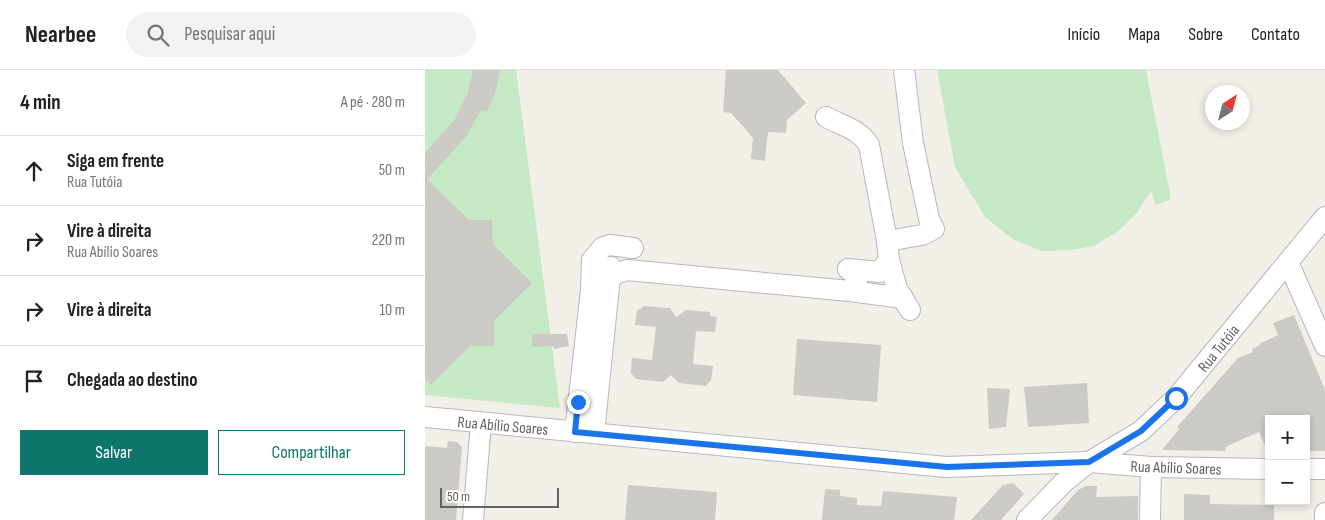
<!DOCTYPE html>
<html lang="pt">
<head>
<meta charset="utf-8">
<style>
  :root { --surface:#fff; --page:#f2f2f2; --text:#202124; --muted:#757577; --line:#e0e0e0; --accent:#0f766e }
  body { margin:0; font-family:"Sofia Sans Condensed",sans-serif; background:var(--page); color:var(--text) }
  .controls { position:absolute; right:15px; bottom:15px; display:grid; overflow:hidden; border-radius:0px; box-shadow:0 2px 8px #0003 }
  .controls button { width:45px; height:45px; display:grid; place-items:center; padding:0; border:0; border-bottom:1px solid var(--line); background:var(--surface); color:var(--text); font:25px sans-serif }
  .compass { position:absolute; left:780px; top:15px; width:45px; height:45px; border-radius:50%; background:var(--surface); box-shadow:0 2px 8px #0003; rotate:36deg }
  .scale { position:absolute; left:15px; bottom:12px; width:119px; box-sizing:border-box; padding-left:5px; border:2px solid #5f6368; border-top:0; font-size:14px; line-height:18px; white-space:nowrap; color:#5f6368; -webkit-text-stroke:4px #fff; paint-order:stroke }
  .stop { position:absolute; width:15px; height:15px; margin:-11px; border:4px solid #1a73e8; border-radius:50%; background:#fff }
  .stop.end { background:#1a73e8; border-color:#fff; box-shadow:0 1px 5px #0008 }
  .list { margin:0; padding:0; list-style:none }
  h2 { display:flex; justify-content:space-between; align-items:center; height:65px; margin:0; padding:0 20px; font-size:21px }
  h2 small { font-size:16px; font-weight:400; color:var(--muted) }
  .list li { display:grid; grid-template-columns:32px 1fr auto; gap:15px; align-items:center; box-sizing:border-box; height:70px; padding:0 20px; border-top:1px solid var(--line) }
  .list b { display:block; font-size:19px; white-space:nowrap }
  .list p { margin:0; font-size:16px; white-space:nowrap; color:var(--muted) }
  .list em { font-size:16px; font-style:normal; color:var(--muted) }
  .actions { display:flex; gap:10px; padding:15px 20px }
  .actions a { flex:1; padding:11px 0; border:1px solid var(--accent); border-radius:0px; text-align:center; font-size:18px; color:var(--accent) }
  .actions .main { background:var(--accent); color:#fff }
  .icon { flex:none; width:28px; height:28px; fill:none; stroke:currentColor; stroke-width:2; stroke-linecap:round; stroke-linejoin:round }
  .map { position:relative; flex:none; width:900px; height:450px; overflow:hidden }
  header { display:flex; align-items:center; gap:30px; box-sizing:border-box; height:70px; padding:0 25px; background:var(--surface); border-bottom:1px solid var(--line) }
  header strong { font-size:24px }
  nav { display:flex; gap:28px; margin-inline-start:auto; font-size:18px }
  .search { width:350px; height:45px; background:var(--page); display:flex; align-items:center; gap:12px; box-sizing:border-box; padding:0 18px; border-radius:28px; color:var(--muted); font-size:19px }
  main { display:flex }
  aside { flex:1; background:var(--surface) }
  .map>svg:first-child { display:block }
  .green { fill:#c5e8c5 }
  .building { fill:#cccac5 }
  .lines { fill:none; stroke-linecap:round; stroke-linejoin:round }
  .minor-casing { stroke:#b5b8bc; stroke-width:22 }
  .minor { stroke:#fff; stroke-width:20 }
  .route { stroke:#1a73e8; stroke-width:6 }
  .labels { text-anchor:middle; stroke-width:5; stroke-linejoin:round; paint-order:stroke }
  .street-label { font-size:16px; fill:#5f6368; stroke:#fff }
</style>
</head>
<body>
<header>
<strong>Nearbee</strong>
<div class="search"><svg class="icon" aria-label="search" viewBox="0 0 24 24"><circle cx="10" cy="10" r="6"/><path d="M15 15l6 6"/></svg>Pesquisar aqui</div>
<nav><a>Início</a><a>Mapa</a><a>Sobre</a><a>Contato</a></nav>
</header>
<main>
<aside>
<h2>4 min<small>A pé · 280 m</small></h2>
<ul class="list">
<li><svg class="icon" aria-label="ahead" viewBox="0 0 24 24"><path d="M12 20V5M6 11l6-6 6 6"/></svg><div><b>Siga em frente</b><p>Rua Tutóia</p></div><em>50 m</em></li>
<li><svg class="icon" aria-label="right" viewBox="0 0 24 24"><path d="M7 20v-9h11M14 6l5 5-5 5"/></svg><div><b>Vire à direita</b><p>Rua Abílio Soares</p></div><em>220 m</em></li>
<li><svg class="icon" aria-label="right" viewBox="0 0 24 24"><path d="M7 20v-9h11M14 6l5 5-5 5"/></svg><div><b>Vire à direita</b></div><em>10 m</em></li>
<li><svg class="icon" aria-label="arrive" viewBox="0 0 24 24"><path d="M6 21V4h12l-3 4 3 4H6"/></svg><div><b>Chegada ao destino</b></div></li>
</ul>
<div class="actions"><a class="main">Salvar</a><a>Compartilhar</a></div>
</aside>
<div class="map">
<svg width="900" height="450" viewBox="0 0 900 450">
  <rect width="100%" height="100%" fill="#f1efe8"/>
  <g class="green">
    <path d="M 0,0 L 91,0 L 135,338 L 0,325 Z"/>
    <path d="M 512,0 L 721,0 L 746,129 L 731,135 L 726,121 L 711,144 L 692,162 L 669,176 L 645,180 L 617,181 L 589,170 L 560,147 L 530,97 Z"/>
  </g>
  <g class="building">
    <path d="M 48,0 L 75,0 L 70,24 L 62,41 L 56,40 L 41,67 L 2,109 L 44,150 L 67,150 L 68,174 L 107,213 L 69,251 L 69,276 L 45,276 L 6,315 L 0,308 L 0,83 L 30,49 L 43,22 Z"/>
    <path d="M 301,0 L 353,0 L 381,33 L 362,50 L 361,63 L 343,62 L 340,91 L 326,89 L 328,68 L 306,43 L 298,42 Z"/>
    <path d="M 219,236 L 245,238 L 251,247 L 261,240 L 285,242 L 285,246 L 292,247 L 290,262 L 271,261 L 268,294 L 288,296 L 286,310 L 281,316 L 254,313 L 246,305 L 238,312 L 211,309 L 206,303 L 207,288 L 227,290 L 231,257 L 210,255 L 212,241 Z"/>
    <path d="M 869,245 L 900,320 L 900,381 L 881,381 L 881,349 L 844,349 L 844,384 L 834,362 L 800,377 L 801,381 L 737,380 L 754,359 L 752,357 L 813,288 L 828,282 L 827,279 L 835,275 L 834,274 L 853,265 L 848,253 Z"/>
    <path d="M 107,264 L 142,264 L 144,276 L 129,279 L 128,276 L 107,277 Z"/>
    <path d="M 372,269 L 456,275 L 452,332 L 368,325 Z"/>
    <path d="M 662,313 L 664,353 L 603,357 L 599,317 Z"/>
    <path d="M 562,318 L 585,319 L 581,357 L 564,359 Z"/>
    <path d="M 23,371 L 32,372 L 37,377 L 31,450 L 0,450 L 0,376 L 22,378 Z"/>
    <path d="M 588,413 L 599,424 L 576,450 L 546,450 L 578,415 Z"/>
    <path d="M 203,415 L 292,422 L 290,450 L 200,450 Z"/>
    <path d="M 661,416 L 672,416 L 671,427 L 713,426 L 713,450 L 627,450 L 653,420 Z"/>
    <path d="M 400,419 L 415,420 L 415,426 L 432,428 L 432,435 L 456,436 L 458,421 L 532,427 L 529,450 L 397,450 Z"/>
    <path d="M 759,424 L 785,425 L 785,434 L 849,435 L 849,450 L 759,450 Z"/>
  </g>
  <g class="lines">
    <defs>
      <g id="minor">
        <path d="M 401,47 C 417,56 433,58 444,75 L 462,171 L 497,165 L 509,159 L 504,149 L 488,73 L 479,0"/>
        <path d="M 464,190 L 472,219 L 485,240"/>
        <path d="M 863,192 L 900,276"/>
        <path d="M 423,199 L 454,202 L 464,190 L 462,171"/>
        <path d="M 184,211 L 190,204 L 202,200 L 425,221 L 431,216 L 432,211 L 428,202 L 423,199"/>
        <path d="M 425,221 L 478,228"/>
        <path d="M 0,347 L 521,397 L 664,392 L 726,397 L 844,399"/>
        <path d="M 150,362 L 166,220 L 167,190 L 178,177 L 185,175 L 208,178"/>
        <path d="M 169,363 L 186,197"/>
        <path d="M 881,399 L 900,399"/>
        <path d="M 48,450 L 56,353"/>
        <path d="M 602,450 L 638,413 L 664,392 L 716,361 L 751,328 L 900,147"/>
        <path d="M 725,450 L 726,397"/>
        <path d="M 900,450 L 900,443"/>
      </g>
    </defs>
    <use href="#minor" class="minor-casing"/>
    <use href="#minor" class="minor"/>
  </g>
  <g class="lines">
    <path class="route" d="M 153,332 L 150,362 L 522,397 L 664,392 L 716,361 L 751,328"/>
  </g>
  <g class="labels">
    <g class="street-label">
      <text transform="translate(793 278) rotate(-51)" y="6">Rua Tutóia</text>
      <text transform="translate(78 355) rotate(5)" y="6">Rua Abílio Soares</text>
      <text transform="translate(751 397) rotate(2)" y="6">Rua Abílio Soares</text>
    </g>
  </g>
</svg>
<div class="controls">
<button>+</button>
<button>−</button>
</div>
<svg class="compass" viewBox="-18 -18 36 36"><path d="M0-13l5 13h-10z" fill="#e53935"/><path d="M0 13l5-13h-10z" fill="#757577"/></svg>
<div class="scale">50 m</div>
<div class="stop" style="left:751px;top:328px"></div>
<div class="stop end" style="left:153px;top:332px"></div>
</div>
</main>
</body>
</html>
